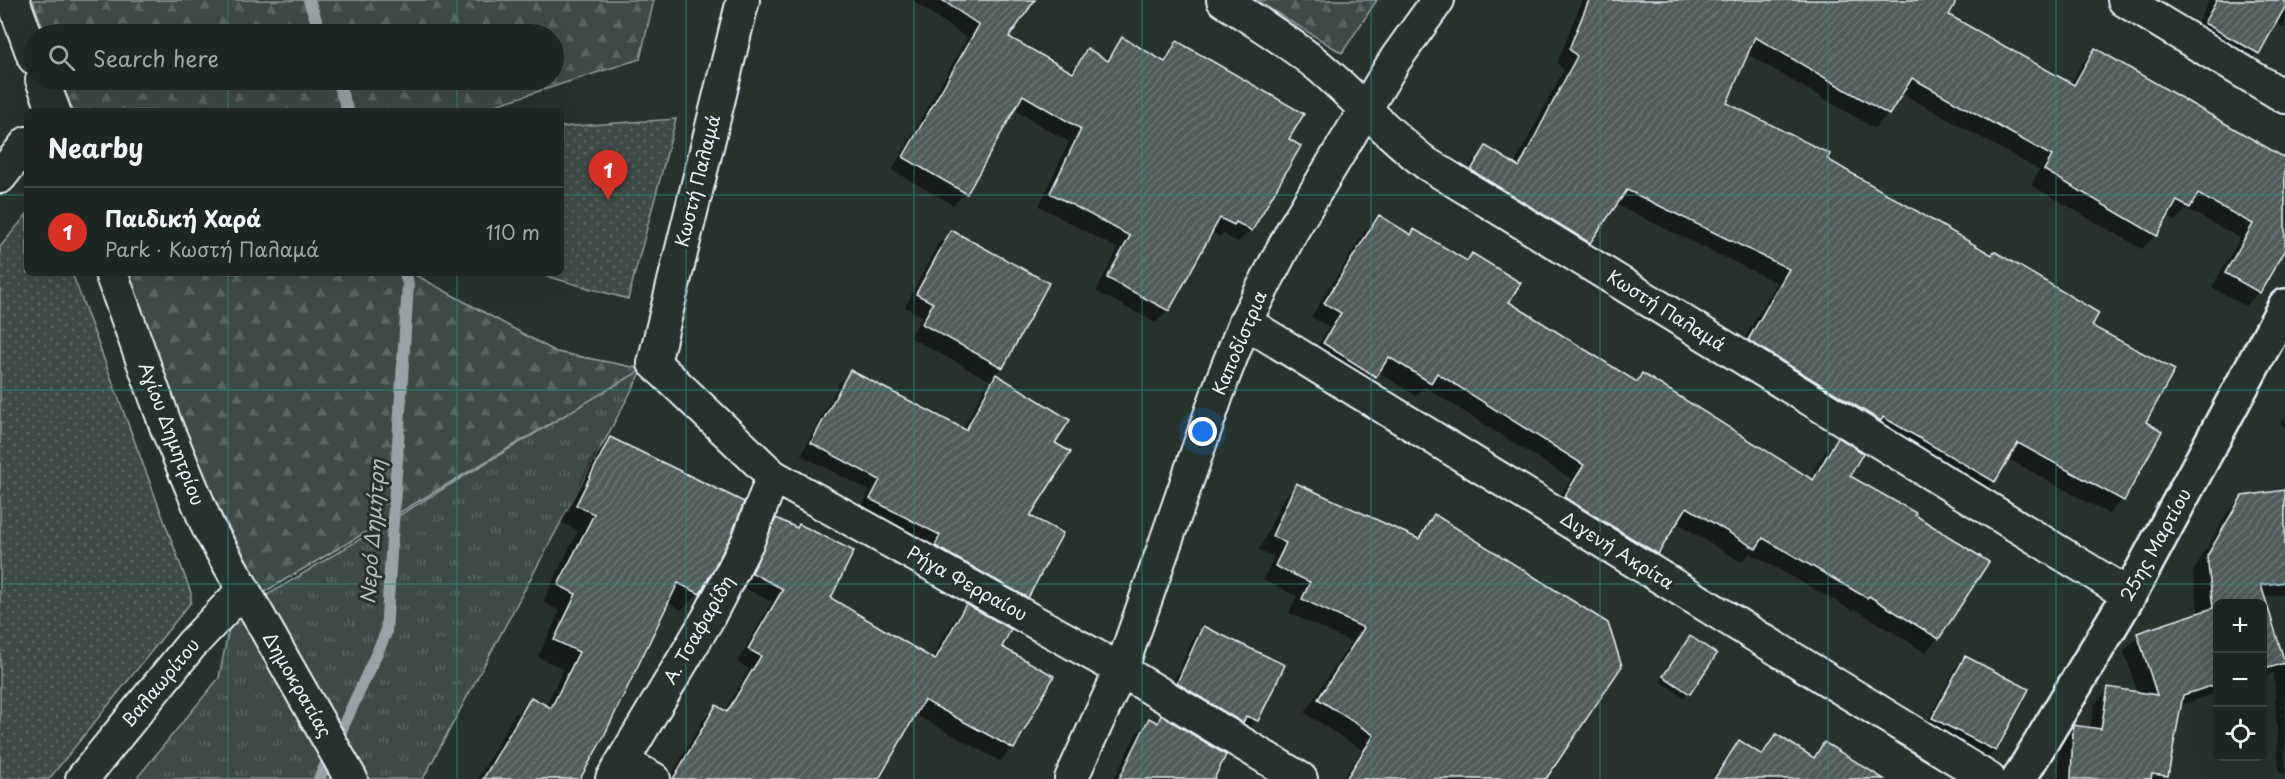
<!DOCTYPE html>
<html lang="en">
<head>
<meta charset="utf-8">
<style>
  :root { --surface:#1c2622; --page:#29322f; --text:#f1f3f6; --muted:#a0a5a5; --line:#3a4340; --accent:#d93025 }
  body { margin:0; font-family:"Playpen Sans",sans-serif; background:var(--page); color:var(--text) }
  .controls { position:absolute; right:18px; bottom:18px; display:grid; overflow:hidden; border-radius:9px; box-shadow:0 6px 24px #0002 }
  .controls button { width:54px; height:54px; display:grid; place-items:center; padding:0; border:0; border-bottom:2px solid var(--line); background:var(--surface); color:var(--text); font:30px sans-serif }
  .you { position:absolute; left:1203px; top:432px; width:21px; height:21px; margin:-15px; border:4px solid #fff; border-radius:50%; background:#1a73e8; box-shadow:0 0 0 9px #1a73e833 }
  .badge { display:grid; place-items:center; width:39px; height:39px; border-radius:50%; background:var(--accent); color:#fff; font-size:20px; font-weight:700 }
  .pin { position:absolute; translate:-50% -50px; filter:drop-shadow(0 2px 3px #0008) }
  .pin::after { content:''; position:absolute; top:32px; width:21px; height:18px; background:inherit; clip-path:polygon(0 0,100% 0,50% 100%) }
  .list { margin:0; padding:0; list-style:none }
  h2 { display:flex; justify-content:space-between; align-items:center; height:78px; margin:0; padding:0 24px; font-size:26px }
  h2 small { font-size:20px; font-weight:400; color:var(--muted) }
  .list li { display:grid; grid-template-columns:39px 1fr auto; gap:18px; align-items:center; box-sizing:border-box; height:90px; padding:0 24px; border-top:2px solid var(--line) }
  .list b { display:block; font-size:22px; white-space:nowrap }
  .list p { margin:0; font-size:20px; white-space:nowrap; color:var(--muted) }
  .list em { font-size:20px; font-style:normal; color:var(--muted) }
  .icon { flex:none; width:33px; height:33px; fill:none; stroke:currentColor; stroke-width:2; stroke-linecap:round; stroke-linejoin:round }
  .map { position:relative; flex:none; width:2285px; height:779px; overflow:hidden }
  .search { position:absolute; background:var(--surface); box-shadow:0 6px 24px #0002; left:24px; top:24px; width:540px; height:66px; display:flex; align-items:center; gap:15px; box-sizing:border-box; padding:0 21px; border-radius:33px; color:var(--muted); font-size:22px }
  .panel { position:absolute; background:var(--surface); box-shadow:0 6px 24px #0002; left:24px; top:108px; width:540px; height:168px; border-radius:9px }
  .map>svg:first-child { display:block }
  .grass { fill:url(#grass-tufts); stroke:#939ea0; stroke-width:1.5 }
  .forest { fill:url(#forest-firs); stroke:#939ea0; stroke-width:1.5 }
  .park { fill:url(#park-dots); stroke:#939ea0; stroke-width:1.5 }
  .shadow { fill:#0007 }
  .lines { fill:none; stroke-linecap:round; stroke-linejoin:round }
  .stream { stroke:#98a3a5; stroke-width:12 }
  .building { fill:url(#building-hatch); stroke:#e8f1f8; stroke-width:1.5 }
  .minor-casing { stroke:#e8f1f8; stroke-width:36 }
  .tertiary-casing { stroke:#e8f1f8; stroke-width:38 }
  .minor { stroke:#26332d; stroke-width:32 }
  .tertiary { stroke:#26332d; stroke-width:33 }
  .grid { fill:none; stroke:#308883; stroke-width:1.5; stroke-opacity:0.55 }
  .labels { text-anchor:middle; stroke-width:6; stroke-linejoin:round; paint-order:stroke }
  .street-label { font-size:18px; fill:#e8f1f8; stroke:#26332d }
  .water-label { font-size:20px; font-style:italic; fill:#b3bdc0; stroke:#26332d }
</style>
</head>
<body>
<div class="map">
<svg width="2285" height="779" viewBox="0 0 2285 779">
  <defs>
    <pattern id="grass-tufts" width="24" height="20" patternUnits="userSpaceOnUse" patternTransform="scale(1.5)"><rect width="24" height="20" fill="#3e4b47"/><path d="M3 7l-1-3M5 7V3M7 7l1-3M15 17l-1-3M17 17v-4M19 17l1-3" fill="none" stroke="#5a6562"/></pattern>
    <pattern id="forest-firs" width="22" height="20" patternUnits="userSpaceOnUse" patternTransform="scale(1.5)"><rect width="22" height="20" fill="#3e4b47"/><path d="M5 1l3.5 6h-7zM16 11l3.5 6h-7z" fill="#5a6562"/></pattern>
    <pattern id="park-dots" width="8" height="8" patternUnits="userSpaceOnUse" patternTransform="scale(1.5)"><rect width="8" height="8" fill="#3e4b47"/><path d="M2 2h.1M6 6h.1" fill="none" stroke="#5a6562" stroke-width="1.8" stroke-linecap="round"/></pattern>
    <pattern id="building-hatch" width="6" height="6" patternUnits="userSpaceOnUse" patternTransform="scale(1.5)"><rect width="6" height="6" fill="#505c59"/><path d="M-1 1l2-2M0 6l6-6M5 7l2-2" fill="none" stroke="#697472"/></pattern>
  </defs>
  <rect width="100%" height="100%" fill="#26332d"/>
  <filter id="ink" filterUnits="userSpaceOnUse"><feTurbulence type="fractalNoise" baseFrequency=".0167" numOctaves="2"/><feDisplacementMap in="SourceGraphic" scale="12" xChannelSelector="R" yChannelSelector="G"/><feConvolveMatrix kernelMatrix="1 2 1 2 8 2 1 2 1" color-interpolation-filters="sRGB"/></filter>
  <g filter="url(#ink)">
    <path class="grass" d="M 129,273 L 412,273 L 556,352 L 643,369 L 423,779 L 136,779 L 219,678 L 231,617 L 567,414 L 264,592 L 213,498 L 175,407 Z"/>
    <g class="forest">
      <path d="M 33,0 L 654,0 L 640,59 L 477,111 L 73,111 L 61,80 L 554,80 L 554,34 L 45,34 Z"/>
      <path d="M 1256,0 L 1377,0 L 1342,53 Z"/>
      <path d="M 129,273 L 412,273 L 556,352 L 643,369 L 264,592 L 213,498 L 175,407 Z"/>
    </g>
    <g class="park">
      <path d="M 676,119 L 628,299 L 535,273 L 561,273 L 561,127 Z"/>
      <path d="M 27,214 L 27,273 L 72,273 L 191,593 L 191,602 L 49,779 L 0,779 L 0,247 Z"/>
    </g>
    <g class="shadow">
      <path d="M 912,0 L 1033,0 L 1007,37 L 1069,72 L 1087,50 L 1104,60 L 1122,39 L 1161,61 L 1178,43 L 1287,140 L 1251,230 L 1238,242 L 1223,234 L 1220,237 L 1211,232 L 1168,310 L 1156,323 L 1096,291 L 1118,249 L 1039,206 L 1069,142 L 1013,109 L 966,193 L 953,205 L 892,170 L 967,38 Z"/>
      <path d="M 1582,0 L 1956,0 L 1947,15 L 2070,84 L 2082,63 L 2095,50 L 2285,159 L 2285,246 L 2259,292 L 2245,306 L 2212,287 L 2240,238 L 2187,209 L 2175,221 L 2166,216 L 2156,235 L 2142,249 L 2031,185 L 2039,170 L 1901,93 L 1888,114 L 1874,128 L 1747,54 L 1725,104 L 1825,160 L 2090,326 L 2144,423 L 2160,431 L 2122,500 L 2109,514 L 2007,458 L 1994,481 L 1980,495 L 1735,354 L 1777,283 L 1615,204 L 1589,242 L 1575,256 L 1458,184 L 1473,161 L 1487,148 L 1514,165 L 1564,70 L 1557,63 Z"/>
      <path d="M 2210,0 L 2285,0 L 2285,28 L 2275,22 L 2257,53 L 2239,71 L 2186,42 Z"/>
      <path d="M 1379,217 L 1409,236 L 1415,231 L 1465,262 L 1472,255 L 1507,302 L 1635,382 L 1643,375 L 1809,479 L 1824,453 L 1838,439 L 1848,477 L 1938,638 L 1925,652 L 1855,609 L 1853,611 L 1750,553 L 1741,562 L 1676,522 L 1657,553 L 1643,567 L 1551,511 L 1571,479 L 1425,387 L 1416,396 L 1378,372 L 1361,390 L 1310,358 L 1329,327 L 1311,317 L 1365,231 Z"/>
      <path d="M 951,232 L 1002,367 L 994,375 L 1067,420 L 1053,443 L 1028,516 L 1027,597 L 1016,608 L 860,510 L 870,491 L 801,455 L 840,382 L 851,371 L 962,430 L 985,387 L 991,381 L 910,337 L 922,316 L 905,307 L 938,244 Z"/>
      <path d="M 2285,417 L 2285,427 L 2280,424 Z"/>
      <path d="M 610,439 L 699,593 L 682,610 L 667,602 L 578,779 L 478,779 L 514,715 L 531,698 L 545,706 L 564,669 L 538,657 L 560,611 L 543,602 L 578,531 L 561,522 L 594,455 Z"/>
      <path d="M 1297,485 L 1415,539 L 1435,516 L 1547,779 L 1342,779 L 1362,750 L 1305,713 L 1351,642 L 1289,613 L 1297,596 L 1263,580 L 1274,557 L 1259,550 L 1283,499 Z"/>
      <path d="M 2285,491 L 2285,594 L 2263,597 L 2282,656 L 2285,652 L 2285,773 L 2279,773 L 2274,672 L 2262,679 L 2262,671 L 2269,669 L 2262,604 L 2218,604 L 2218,682 L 2175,696 L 2176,698 L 2218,685 L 2218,693 L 2179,705 L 2166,775 L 2163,779 L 2058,779 L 2059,741 L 2074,727 L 2090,729 L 2095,703 L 2109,689 L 2138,694 L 2124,651 L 2138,637 L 2199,615 L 2193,572 L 2228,512 L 2242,497 Z"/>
      <path d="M 776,520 L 829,598 L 931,659 L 954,619 L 966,606 L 999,648 L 1052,677 L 1012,748 L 1000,761 L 914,714 L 877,779 L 669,779 L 703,720 L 716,707 L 724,712 L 749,669 L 737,662 L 772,602 L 740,586 L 764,533 Z"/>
      <path d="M 1203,628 L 1257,720 L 1248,729 L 1169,692 L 1194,637 Z"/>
      <path d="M 1686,642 L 1715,654 L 1684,697 L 1660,681 Z"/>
      <path d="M 1965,658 L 2027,690 L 1995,751 L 1986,759 L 1924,727 L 1956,667 Z"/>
      <path d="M 1161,717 L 1213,779 L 1114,779 L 1137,733 L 1149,720 L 1155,723 Z"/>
      <path d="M 1776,736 L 1811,757 L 1824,744 L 1881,779 L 1711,779 L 1727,755 L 1739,742 L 1759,755 Z"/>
    </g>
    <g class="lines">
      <g class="stream">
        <path d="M 309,0 L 321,34"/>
        <path d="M 337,80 L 348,111"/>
        <path d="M 319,779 L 386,633 L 408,284 L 405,273"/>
      </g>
    </g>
    <g class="building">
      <path d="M 942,0 L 1035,0 L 1009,37 L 1073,73 L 1087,48 L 1108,61 L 1122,37 L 1165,62 L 1177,41 L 1304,114 L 1289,139 L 1301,146 L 1252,231 L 1236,222 L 1234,225 L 1220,218 L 1169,311 L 1107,278 L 1130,236 L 1050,193 L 1081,129 L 1023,95 L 967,194 L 903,157 L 979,25 Z"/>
      <path d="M 1589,0 L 1957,0 L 1949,15 L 2074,85 L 2095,48 L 2285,158 L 2285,249 L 2260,293 L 2225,273 L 2253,224 L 2198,194 L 2190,208 L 2177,201 L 2157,236 L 2044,170 L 2052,156 L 1912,78 L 1889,115 L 1755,37 L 1727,103 L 1830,154 L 1827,159 L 1992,255 L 1994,251 L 2099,313 L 2092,326 L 2175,370 L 2146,422 L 2162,431 L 2124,501 L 2018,443 L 1995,482 L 1883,417 L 1881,421 L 1748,340 L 1789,269 L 1627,190 L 1590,243 L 1471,170 L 1486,146 L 1519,167 L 1577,56 L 1569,49 Z"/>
      <path d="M 2217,0 L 2285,0 L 2285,7 L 2259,54 L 2204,23 Z"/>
      <path d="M 1379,215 L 1411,235 L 1414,229 L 1467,261 L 1472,253 L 1521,283 L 1509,302 L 1637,382 L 1642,373 L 1813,480 L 1838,437 L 1863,453 L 1850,476 L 1916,513 L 1915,515 L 1989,562 L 1939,639 L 1869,596 L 1867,598 L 1763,538 L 1756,549 L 1687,507 L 1658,554 L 1564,497 L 1584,465 L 1437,373 L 1431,383 L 1389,357 L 1376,377 L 1323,343 L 1341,313 L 1324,303 Z"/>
      <path d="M 951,230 L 1049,283 L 1003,368 L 922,324 L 933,303 L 916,294 Z"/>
      <path d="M 850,370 L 966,430 L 996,374 L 1070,420 L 1055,443 L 1071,452 L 1030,516 L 1063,533 L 1028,598 L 935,546 L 940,535 L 870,499 L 880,480 L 811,443 Z"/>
      <path d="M 610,437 L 744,502 L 732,534 L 700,594 L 678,583 L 603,738 L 580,779 L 483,779 L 531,697 L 551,708 L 579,652 L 554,640 L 576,594 L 558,585 L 594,514 L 576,505 Z"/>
      <path d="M 1296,483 L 1419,539 L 1434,514 L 1608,623 L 1622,666 L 1546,779 L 1346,779 L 1374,735 L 1318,699 L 1364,628 L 1302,599 L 1310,582 L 1275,566 L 1286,543 L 1272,536 Z"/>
      <path d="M 2285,490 L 2285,582 L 2261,585 L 2285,663 L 2262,670 L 2262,603 L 2217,603 L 2217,684 L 2183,695 L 2168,776 L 2152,774 L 2151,779 L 2071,779 L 2073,725 L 2101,729 L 2108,687 L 2157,695 L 2137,633 L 2213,608 L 2207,556 L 2242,496 Z"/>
      <path d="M 776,518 L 797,528 L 799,524 L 854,551 L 831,598 L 935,660 L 966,604 L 1011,629 L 1002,647 L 1054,676 L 1014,749 L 924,700 L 879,779 L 673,779 L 716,705 L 727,712 L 761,656 L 748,649 L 783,589 L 752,573 Z"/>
      <path d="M 1203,626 L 1285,665 L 1258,721 L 1246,716 L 1243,723 L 1177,683 Z"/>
      <path d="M 1690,636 L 1717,654 L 1690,694 L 1663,676 Z"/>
      <path d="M 1965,656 L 2029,689 L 1996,751 L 1932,718 Z"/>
      <path d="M 1161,715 L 1226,755 L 1214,779 L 1119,779 L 1149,718 L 1158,723 Z"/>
      <path d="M 1776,734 L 1814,758 L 1824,742 L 1884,779 L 1714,779 L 1739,740 L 1762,755 Z"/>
    </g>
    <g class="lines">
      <defs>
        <g id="minor">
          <path d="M 13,0 L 34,58"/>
          <path d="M 743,0 L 654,363 L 773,476 L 1121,670 L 1301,779"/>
          <path d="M 1223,0 C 1256,22 1290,42 1321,68 C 1357,99 1388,135 1427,164 L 2129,595"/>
          <path d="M 2124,0 L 2285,97"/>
          <path d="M 42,80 L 54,111"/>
          <path d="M 0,177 L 27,143"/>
          <path d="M 111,273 L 166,426 L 208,527 L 351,779"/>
          <path d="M 1245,322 L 1989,779"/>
          <path d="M 623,762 L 654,779"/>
          <path d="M 82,779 L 191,645 L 243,590"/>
          <path d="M 612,779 L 707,620 L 748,541 L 773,476"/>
          <path d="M 1071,779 L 1121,670 L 1223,378 L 1245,322 L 1292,231 L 1395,60 L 1438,0"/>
        </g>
        <path id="tertiary" d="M 2019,779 L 2129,595 L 2285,306"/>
      </defs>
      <use href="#minor" class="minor-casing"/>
      <use href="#tertiary" class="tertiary-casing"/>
      <use href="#minor" class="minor"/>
      <use href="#tertiary" class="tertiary"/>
    </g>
  </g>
  <path class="grid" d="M 228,0 L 228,34M 457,0 L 457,34M 686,0 L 686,779M 914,0 L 914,779M 1142,0 L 1142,779M 1371,0 L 1371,779M 1600,0 L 1600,779M 1828,0 L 1828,779M 2056,0 L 2056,779M 228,80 L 228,111M 457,80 L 457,111M 0,195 L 27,195M 561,195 L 2285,195M 228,273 L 228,779M 457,273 L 457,779M 0,390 L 2285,390M 0,584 L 2285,584"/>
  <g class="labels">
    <g class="street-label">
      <text transform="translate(698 181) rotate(-76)" y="6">Κωστή Παλαμά</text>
      <text transform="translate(1666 311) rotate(32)" y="6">Κωστή Παλαμά</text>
      <text transform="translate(1240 343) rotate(-67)" y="6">Καποδίστρια</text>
      <text transform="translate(171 434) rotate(69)" y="6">Αγίου Δημητρίου</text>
      <text transform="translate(2156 545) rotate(-61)" y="6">25ης Μαρτίου</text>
      <text transform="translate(1617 551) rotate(32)" y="6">Διγενή Ακρίτα</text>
      <text transform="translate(967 584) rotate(29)" y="6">Ρήγα Φερραίου</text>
      <text transform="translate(699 630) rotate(-60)" y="6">Α. Τσαφαρίδη</text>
      <text transform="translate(161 683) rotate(-50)" y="6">Βαλαωρίτου</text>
      <text transform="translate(297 685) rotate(60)" y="6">Δημοκρατίας</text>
    </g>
    <g class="water-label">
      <text transform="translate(373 532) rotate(-86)" y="7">Νερό Δημήτρη</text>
    </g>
  </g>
</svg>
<div class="controls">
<button>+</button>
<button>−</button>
<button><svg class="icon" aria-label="locate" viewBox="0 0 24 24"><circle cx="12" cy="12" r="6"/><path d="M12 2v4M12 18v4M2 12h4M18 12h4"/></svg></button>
</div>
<div class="you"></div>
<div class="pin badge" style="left:608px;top:200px">1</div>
<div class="search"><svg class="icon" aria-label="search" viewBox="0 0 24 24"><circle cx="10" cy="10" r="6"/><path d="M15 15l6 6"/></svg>Search here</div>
<section class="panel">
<h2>Nearby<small></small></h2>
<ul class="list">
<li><span class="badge">1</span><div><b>Παιδική Χαρά</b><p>Park · Κωστή Παλαμά</p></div><em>110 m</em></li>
</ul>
</section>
</div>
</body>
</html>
